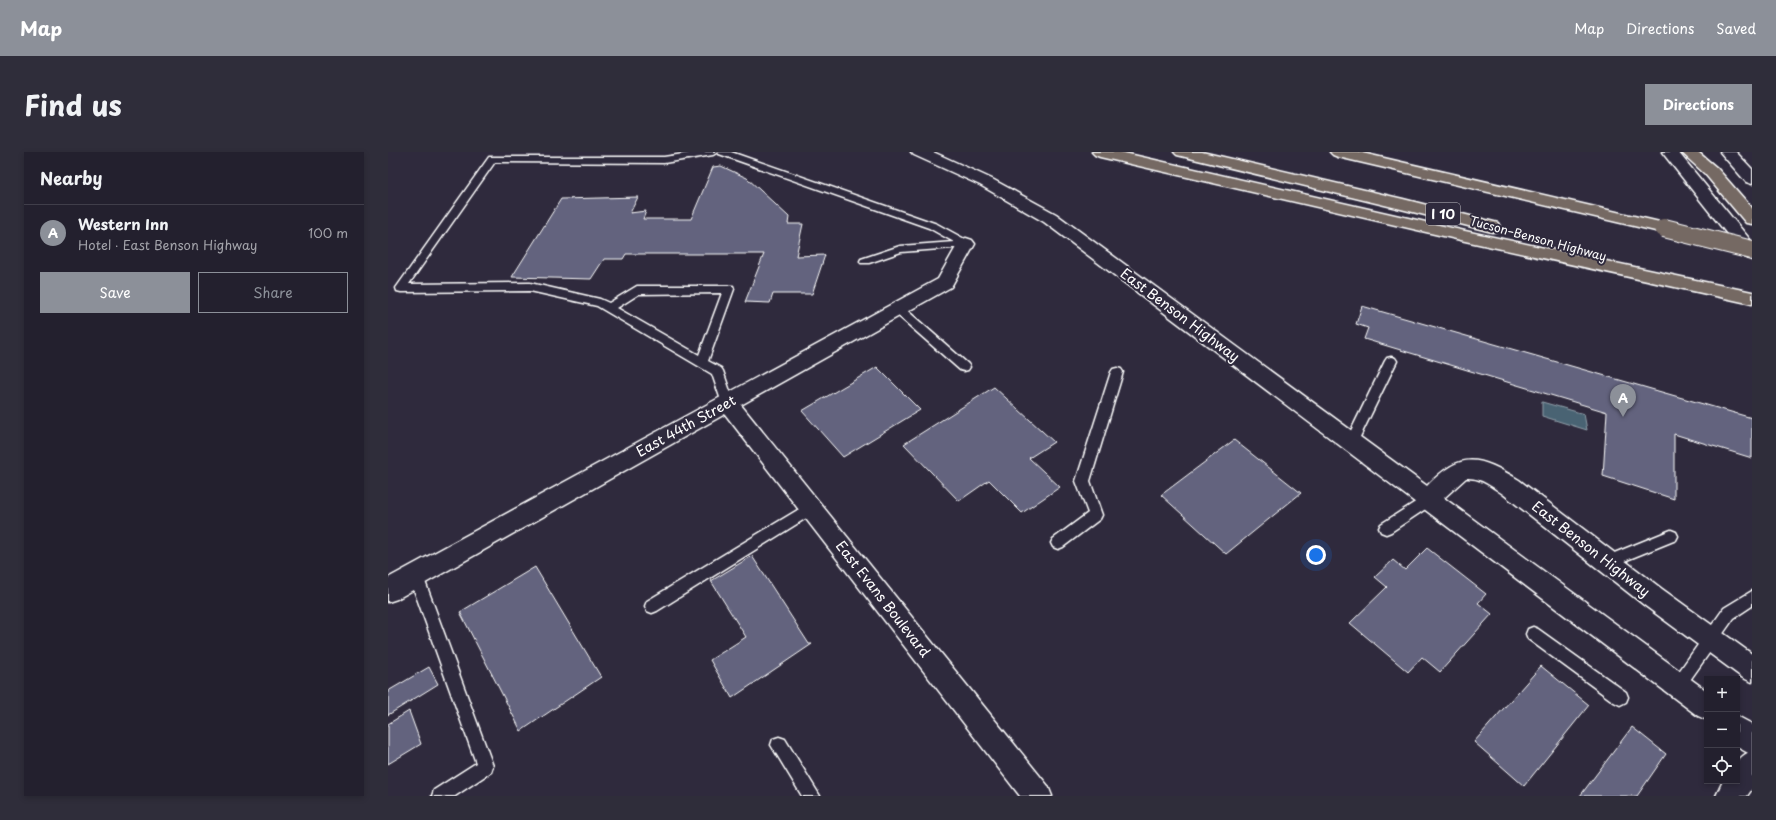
<!DOCTYPE html>
<html lang="en">
<head>
<meta charset="utf-8">
<style>
  :root { --surface:#23202e; --page:#2f2d3a; --text:#f1f3f6; --muted:#a3a3aa; --line:#403e4a; --accent:#8c9099 }
  body { margin:0; font-family:"Playpen Sans",sans-serif; background:var(--page); color:var(--text) }
  .controls { position:absolute; right:12px; bottom:12px; display:grid; overflow:hidden; border-radius:0px; box-shadow:0 2px 6px #0003 }
  .controls button { width:36px; height:36px; display:grid; place-items:center; padding:0; border:0; border-bottom:1px solid var(--line); background:var(--surface); color:var(--text); font:20px sans-serif }
  .you { position:absolute; left:928px; top:403px; width:14px; height:14px; margin:-10px; border:3px solid #fff; border-radius:50%; background:#1a73e8; box-shadow:0 0 0 6px #1a73e833 }
  .badge { display:grid; place-items:center; width:26px; height:26px; border-radius:50%; background:var(--accent); color:#fff; font-size:13px; font-weight:700 }
  .pin { position:absolute; translate:-50% -33px; filter:drop-shadow(0 1px 2px #0008) }
  .pin::after { content:''; position:absolute; top:21px; width:14px; height:12px; background:inherit; clip-path:polygon(0 0,100% 0,50% 100%) }
  .list { margin:0; padding:0; list-style:none }
  h2 { display:flex; justify-content:space-between; align-items:center; height:52px; margin:0; padding:0 16px; font-size:17px }
  h2 small { font-size:13px; font-weight:400; color:var(--muted) }
  .list li { display:grid; grid-template-columns:26px 1fr auto; gap:12px; align-items:center; box-sizing:border-box; height:56px; padding:0 16px; border-top:1px solid var(--line) }
  .list b { display:block; font-size:15px; white-space:nowrap }
  .list p { margin:0; font-size:13px; white-space:nowrap; color:var(--muted) }
  .list em { font-size:13px; font-style:normal; color:var(--muted) }
  .actions { display:flex; gap:8px; padding:12px 16px }
  .actions a { flex:1; padding:9px 0; border:1px solid var(--accent); border-radius:0px; text-align:center; font-size:14px; color:var(--accent) }
  .actions .main { background:var(--accent); color:#fff }
  .icon { flex:none; width:22px; height:22px; fill:none; stroke:currentColor; stroke-width:2; stroke-linecap:round; stroke-linejoin:round }
  .map { position:relative; flex:none; width:1364px; height:644px; overflow:hidden; border-radius:0px }
  header { display:flex; align-items:center; gap:24px; box-sizing:border-box; height:56px; padding:0 20px; background:var(--accent); color:#fff }
  header strong { font-size:19px }
  nav { display:flex; gap:22px; margin-inline-start:auto; font-size:14px }
  .intro { display:flex; align-items:center; justify-content:space-between; box-sizing:border-box; height:96px; padding:0 24px }
  h1 { margin:0; font-size:28px }
  .button { padding:10px 18px; border-radius:0px; background:var(--accent); color:#fff; font-size:14px; font-weight:700 }
  main { display:flex; gap:24px; padding:0 24px }
  aside { flex:1; background:var(--surface); border-radius:0px; box-shadow:0 2px 6px #0003 }
  .map>svg:first-child { display:block }
  .water { fill:#4a6373; stroke:#92a1ab }
  .building { fill:#63647e; stroke:#fff }
  .lines { fill:none; stroke-linecap:round; stroke-linejoin:round }
  .lane-casing { stroke:#fff; stroke-width:3 }
  .street-casing { stroke:#fff; stroke-width:3 }
  .secondary-casing { stroke:#fff; stroke-width:3 }
  .highway-casing { stroke:#fff; stroke-width:3 }
  .lane { fill:#2f2a3d; fill-rule:evenodd }
  .street { fill:#2f2a3d; fill-rule:evenodd }
  .secondary { fill:#2f2a3d; fill-rule:evenodd }
  .highway { fill:#756964; fill-rule:evenodd }
  .highway-bridge-casing { stroke:#fff; stroke-width:20; stroke-linecap:butt }
  .highway-bridge { stroke:#756964; stroke-width:18 }
  .labels { text-anchor:middle; stroke-width:4; stroke-linejoin:round; paint-order:stroke }
  .far-street-label { font-size:12px; fill:#fff; stroke:#2f2a3d }
  .shield { fill:#2f2a3d; stroke:#c1bfc5; stroke-width:1 }
  .shield-label { font-size:13px; font-weight:bold; fill:#fff }
  .street-label { font-size:14px; fill:#fff; stroke:#2f2a3d }
</style>
</head>
<body>
<header>
<strong>Map</strong>
<nav><a>Map</a><a>Directions</a><a>Saved</a></nav>
</header>
<div class="intro"><h1>Find us</h1><a class="button">Directions</a></div>
<main>
<aside>
<h2>Nearby<small></small></h2>
<ul class="list">
<li><span class="badge">A</span><div><b>Western Inn</b><p>Hotel · East Benson Highway</p></div><em>100 m</em></li>
</ul>
<div class="actions"><a class="main">Save</a><a>Share</a></div>
</aside>
<div class="map">
<svg width="1364" height="644" viewBox="0 0 1364 644">
  <rect width="100%" height="100%" fill="#2f2a3d"/>
  <filter id="ink" filterUnits="userSpaceOnUse"><feTurbulence type="fractalNoise" baseFrequency=".025" numOctaves="2"/><feDisplacementMap in="SourceGraphic" scale="8" xChannelSelector="R" yChannelSelector="G"/><feConvolveMatrix kernelMatrix="1 2 1 2 8 2 1 2 1" color-interpolation-filters="sRGB"/></filter>
  <g filter="url(#ink)">
    <path class="water" d="M 1154,250 L 1196,262 L 1199,278 L 1154,264 Z"/>
    <g class="building">
      <path d="M 333,14 L 359,26 L 401,65 L 400,72 L 415,72 L 408,104 L 437,103 L 424,142 L 385,142 L 382,151 L 357,150 L 376,102 L 238,102 L 235,107 L 216,107 L 203,127 L 124,125 L 173,47 L 250,45 L 242,61 L 258,59 L 255,67 L 303,67 L 325,15 Z"/>
      <path d="M 974,154 L 1364,266 L 1364,306 L 1286,282 L 1286,347 L 1215,324 L 1219,260 L 976,187 L 980,176 L 968,172 Z"/>
      <path d="M 489,215 L 532,258 L 455,305 L 414,259 Z"/>
      <path d="M 606,235 L 666,290 L 641,306 L 672,335 L 634,361 L 601,328 L 571,349 L 516,292 Z"/>
      <path d="M 846,288 L 913,341 L 838,402 L 773,343 Z"/>
      <path d="M 1039,396 L 1098,442 L 1090,451 L 1104,462 L 1052,520 L 1034,505 L 1020,520 L 962,471 L 999,435 L 987,425 L 1005,408 L 1017,418 Z"/>
      <path d="M 364,404 L 421,492 L 424,492 L 344,546 L 322,508 L 358,485 L 323,429 Z"/>
      <path d="M 147,415 L 213,525 L 133,579 L 72,460 Z"/>
      <path d="M 1153,514 L 1201,553 L 1136,634 L 1086,590 Z"/>
      <path d="M 41,515 L 50,532 L 0,563 L 0,539 Z"/>
      <path d="M 21,559 L 33,592 L 0,612 L 0,572 Z"/>
      <path d="M 1244,575 L 1278,602 L 1249,644 L 1192,644 Z"/>
    </g>
    <g class="lines">
      <defs>
        <g id="lane">
          <path d="M 308,0 L 343,0 L 549,72 L 582,90 L 583,92 L 578,95 L 513,100 L 481,111 L 473,111 L 472,109 L 473,107 L 512,94 L 566,90 L 541,76 L 331,2 L 330,0 L 325,3 L 276,11 L 107,10 L 21,132 L 142,131 L 212,147 L 221,151 L 249,134 L 345,134 L 346,137 L 320,209 L 333,216 L 335,219 L 346,251 L 344,254 L 340,256 L 336,254 L 334,251 L 324,222 L 209,154 L 142,139 L 13,140 L 9,139 L 8,136 L 101,5 L 276,5 ZM 334,141 L 311,203 L 229,156 L 251,142 Z"/>
          <path d="M 510,153 L 514,154 L 580,212 L 582,215 L 580,218 L 576,219 L 572,218 L 506,160 L 504,157 L 506,154 Z"/>
          <path d="M 1003,205 L 1007,206 L 1009,209 L 969,291 L 967,295 L 963,296 L 959,295 L 957,291 L 997,209 L 999,206 Z"/>
          <path d="M 729,216 L 733,217 L 735,220 L 702,329 L 714,363 L 712,367 L 675,395 L 670,397 L 665,395 L 663,391 L 665,387 L 700,361 L 688,329 L 723,220 L 725,217 Z"/>
          <path d="M 1040,342 L 1045,344 L 1047,348 L 1045,352 L 1003,380 L 998,382 L 993,380 L 991,376 L 993,372 Z"/>
          <path d="M 423,350 L 428,352 L 430,356 L 428,360 L 269,459 L 264,461 L 259,459 L 257,454 L 259,449 Z"/>
          <path d="M 1283,378 L 1288,380 L 1290,384 L 1288,388 L 1219,416 L 1214,414 L 1212,410 L 1214,406 Z"/>
          <path d="M 28,418 L 33,419 L 35,424 L 105,614 L 103,620 L 67,644 L 44,644 L 46,638 L 88,611 L 21,424 L 23,419 Z"/>
          <path d="M 1364,439 L 1364,454 L 1346,466 L 1295,538 L 1290,541 L 1285,538 L 1282,533 L 1285,528 L 1336,456 Z"/>
          <path d="M 1145,475 L 1150,477 L 1238,540 L 1240,545 L 1238,550 L 1232,553 L 1226,550 L 1140,487 L 1138,482 L 1140,477 Z"/>
          <path d="M 391,585 L 397,587 L 432,644 L 414,644 L 383,593 L 385,587 Z"/>
        </g>
        <g id="street">
          <path d="M 578,86 L 584,88 L 587,92 L 563,135 L 353,253 L 660,634 L 664,644 L 632,644 L 337,262 L 9,447 L 0,450 L 0,426 L 550,127 L 572,88 Z"/>
          <path d="M 1364,599 L 1364,637 L 1359,644 L 1328,644 L 1335,629 L 1349,629 C 1349,612 1347,606 1364,599 Z"/>
        </g>
        <g id="secondary">
          <path d="M 523,0 L 545,0 L 554,4 L 604,27 L 668,62 L 1039,334 C 1074,298 1091,304 1131,328 L 1274,437 L 1364,502 L 1364,530 L 1355,526 L 1256,453 L 1115,342 C 1103,334 1093,325 1078,326 L 1056,346 L 1319,539 L 1319,568 L 1310,564 L 656,70 L 592,33 L 526,3 Z"/>
          <path d="M 1274,0 L 1290,0 L 1364,90 L 1364,108 L 1358,106 Z"/>
          <path d="M 1332,0 L 1348,0 L 1364,17 L 1364,32 L 1358,30 Z"/>
          <path d="M 1349,564 L 1364,572 L 1364,603 L 1349,595 Z"/>
        </g>
        <g id="highway">
          <path d="M 704,0 L 732,0 L 1077,79 L 1364,140 L 1364,152 L 1077,89 L 712,5 L 707,3 Z"/>
          <path d="M 786,0 L 814,0 L 1015,47 L 1110,71 L 1112,75 L 1110,79 L 1104,80 L 1013,57 L 789,3 Z"/>
          <path d="M 942,0 L 970,0 L 1276,71 L 1282,72 L 1284,76 L 1282,80 L 1276,81 L 950,5 L 945,3 Z"/>
          <path d="M 1293,0 L 1310,0 L 1329,16 L 1364,56 L 1364,72 L 1358,71 L 1317,22 Z"/>
        </g>
      </defs>
      <use href="#lane" class="lane-casing"/>
      <use href="#street" class="street-casing"/>
      <use href="#secondary" class="secondary-casing"/>
      <use href="#highway" class="highway-casing"/>
      <use href="#lane" class="lane"/>
      <use href="#street" class="street"/>
      <use href="#secondary" class="secondary"/>
      <use href="#highway" class="highway"/>
      <defs>
        <path id="highway-bridge" d="M 1276,76 L 1364,98"/>
      </defs>
      <use href="#highway-bridge" class="highway-bridge-casing"/>
      <use href="#highway-bridge" class="highway-bridge"/>
    </g>
  </g>
  <g class="labels">
    <g class="far-street-label">
      <text transform="translate(1150 87) rotate(15)" y="4">Tucson–Benson Highway</text>
    </g>
    <rect class="shield" x="1038" y="51" width="34" height="22" rx="3"/>
    <g class="shield-label">
      <text x="1055" y="67">I 10</text>
    </g>
    <g class="street-label">
      <text transform="translate(792 163) rotate(37)" y="5">East Benson Highway</text>
      <text transform="translate(298 274) rotate(-29)" y="5">East 44th Street</text>
      <text transform="translate(1203 397) rotate(38)" y="5">East Benson Highway</text>
      <text transform="translate(495 447) rotate(52)" y="5">East Evans Boulevard</text>
    </g>
  </g>
</svg>
<div class="controls">
<button>+</button>
<button>−</button>
<button><svg class="icon" aria-label="locate" viewBox="0 0 24 24"><circle cx="12" cy="12" r="6"/><path d="M12 2v4M12 18v4M2 12h4M18 12h4"/></svg></button>
</div>
<div class="you"></div>
<div class="pin badge" style="left:1235px;top:265px">A</div>
</div>
</main>
</body>
</html>
